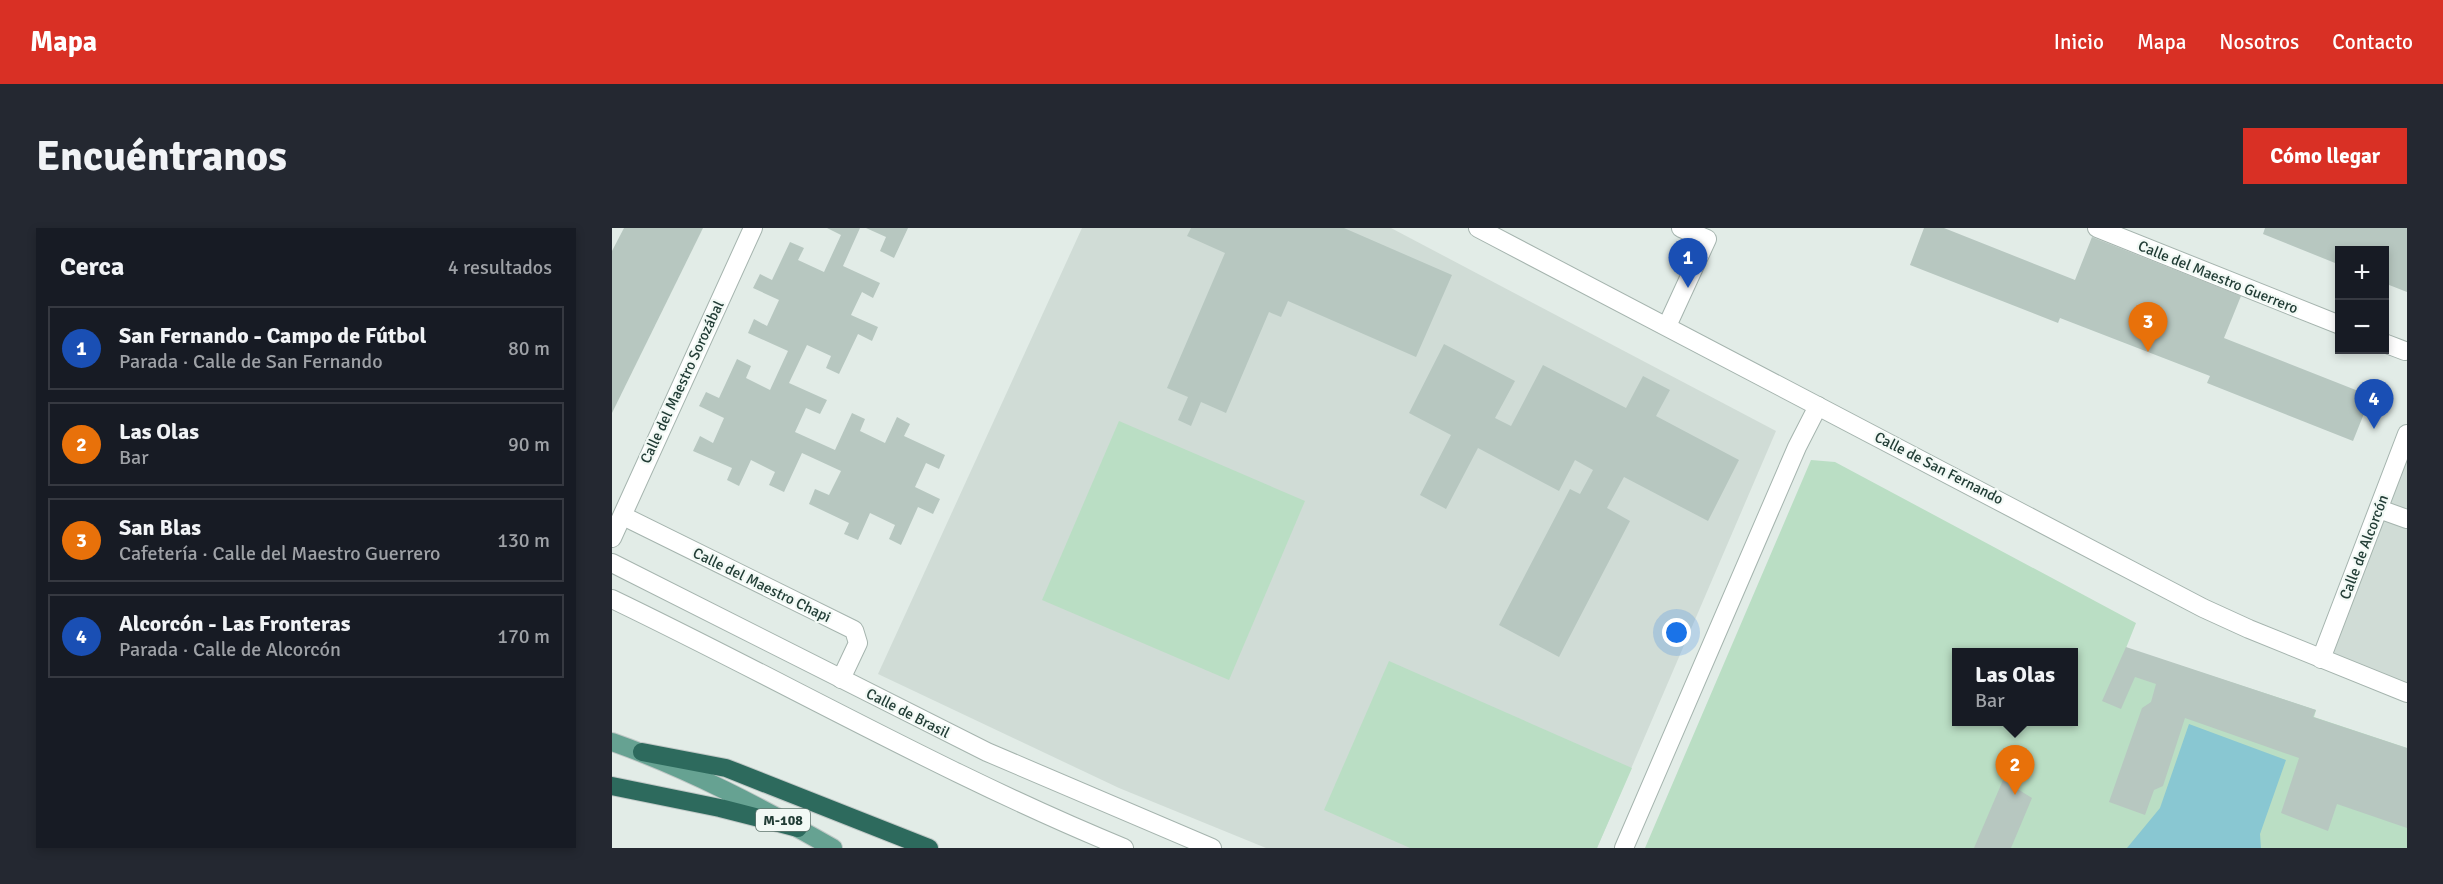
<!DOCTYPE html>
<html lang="es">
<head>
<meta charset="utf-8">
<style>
  :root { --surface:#171b24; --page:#242831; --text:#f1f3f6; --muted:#9ea1a6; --line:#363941; --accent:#d93025 }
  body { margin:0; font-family:Signika,sans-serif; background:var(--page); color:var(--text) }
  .controls { position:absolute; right:18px; top:18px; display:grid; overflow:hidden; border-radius:0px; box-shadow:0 3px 9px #0003 }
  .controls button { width:54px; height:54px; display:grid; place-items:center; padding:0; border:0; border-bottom:2px solid var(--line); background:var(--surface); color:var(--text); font:30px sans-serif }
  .you { position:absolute; left:1065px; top:405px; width:21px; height:21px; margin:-15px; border:4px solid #fff; border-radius:50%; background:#1a73e8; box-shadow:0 0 0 9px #1a73e833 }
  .badge { display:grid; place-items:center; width:39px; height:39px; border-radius:50%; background:var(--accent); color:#fff; font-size:20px; font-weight:700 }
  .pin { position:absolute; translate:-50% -50px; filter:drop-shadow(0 2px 3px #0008) }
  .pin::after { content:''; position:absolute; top:32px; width:21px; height:18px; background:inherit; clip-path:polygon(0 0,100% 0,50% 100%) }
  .popup { position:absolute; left:1340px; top:420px; width:126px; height:78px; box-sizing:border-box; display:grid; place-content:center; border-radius:0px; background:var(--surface); filter:drop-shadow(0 2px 4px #0005); font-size:20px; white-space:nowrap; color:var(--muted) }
  .popup b { font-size:22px; color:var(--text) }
  .popup::after { content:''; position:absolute; left:50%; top:100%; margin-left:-12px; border:12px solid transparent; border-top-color:var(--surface) }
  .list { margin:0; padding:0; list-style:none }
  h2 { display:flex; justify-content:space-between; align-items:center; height:78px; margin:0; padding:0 24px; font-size:26px }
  h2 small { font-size:20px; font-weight:400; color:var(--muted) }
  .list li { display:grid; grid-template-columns:39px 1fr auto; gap:18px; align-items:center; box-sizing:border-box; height:84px; margin:0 12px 12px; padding:0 12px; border:2px solid var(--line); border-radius:0px }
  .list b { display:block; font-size:22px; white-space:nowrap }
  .list p { margin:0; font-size:20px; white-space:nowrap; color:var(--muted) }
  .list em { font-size:20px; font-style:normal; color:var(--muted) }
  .map { position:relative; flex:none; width:1795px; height:620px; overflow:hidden; border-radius:0px }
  header { display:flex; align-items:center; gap:36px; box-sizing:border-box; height:84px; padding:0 30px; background:var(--accent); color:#fff }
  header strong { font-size:28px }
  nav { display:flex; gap:33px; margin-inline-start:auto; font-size:21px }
  .intro { display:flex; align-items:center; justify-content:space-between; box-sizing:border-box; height:144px; padding:0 36px }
  h1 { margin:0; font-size:42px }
  .button { padding:15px 27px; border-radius:0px; background:var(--accent); color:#fff; font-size:21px; font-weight:700 }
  main { display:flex; gap:36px; padding:0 36px }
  aside { flex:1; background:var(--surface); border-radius:0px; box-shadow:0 3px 9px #0003 }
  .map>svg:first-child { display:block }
  .built { fill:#d0dcd6 }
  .green { fill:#badec4; fill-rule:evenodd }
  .water { fill:#89c7d2 }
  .building { fill:#b7c7c0 }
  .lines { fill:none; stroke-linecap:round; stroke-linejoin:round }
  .minor-casing { stroke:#a5b4ae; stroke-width:20 }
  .major-casing { stroke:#c1c9c7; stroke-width:20 }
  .highway-casing { stroke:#c1c9c7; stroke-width:20 }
  .minor { stroke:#fff; stroke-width:18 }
  .major { stroke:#66a292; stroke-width:18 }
  .highway { stroke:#2d6a5d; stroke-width:18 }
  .labels { text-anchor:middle; stroke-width:4.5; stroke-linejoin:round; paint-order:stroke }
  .shield { fill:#f2f9f5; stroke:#60756f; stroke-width:1.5 }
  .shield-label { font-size:14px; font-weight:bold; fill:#223d36 }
  .street-label { font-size:15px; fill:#223d36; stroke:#f2f9f5 }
</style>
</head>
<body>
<header>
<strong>Mapa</strong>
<nav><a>Inicio</a><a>Mapa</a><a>Nosotros</a><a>Contacto</a></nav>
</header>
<div class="intro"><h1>Encuéntranos</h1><a class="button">Cómo llegar</a></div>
<main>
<aside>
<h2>Cerca<small>4 resultados</small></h2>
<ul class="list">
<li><span class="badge" style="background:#1a4fb4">1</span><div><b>San Fernando - Campo de Fútbol</b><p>Parada · Calle de San Fernando</p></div><em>80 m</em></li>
<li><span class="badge" style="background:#e8710a">2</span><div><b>Las Olas</b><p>Bar</p></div><em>90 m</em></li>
<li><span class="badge" style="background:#e8710a">3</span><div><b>San Blas</b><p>Cafetería · Calle del Maestro Guerrero</p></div><em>130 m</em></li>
<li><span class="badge" style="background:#1a4fb4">4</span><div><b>Alcorcón - Las Fronteras</b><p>Parada · Calle de Alcorcón</p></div><em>170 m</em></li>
</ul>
</aside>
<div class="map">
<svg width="1795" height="620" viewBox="0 0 1795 620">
  <rect width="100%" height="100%" fill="#e2ece7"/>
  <g class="built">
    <path d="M 470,0 L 779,0 L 1164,203 L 985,620 L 654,620 L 507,560 L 266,446 Z"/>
    <path d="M 1795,206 L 1795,465 L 1709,431 Z"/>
  </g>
  <g class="green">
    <path d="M 507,193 L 693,273 L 617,452 L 430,372 Z"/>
    <path d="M 1199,232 L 1223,234 L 1524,395 L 1514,420 L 1704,482 L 1702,489 L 1795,520 L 1795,620 L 1033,620 ZM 1344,424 L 1462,424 L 1462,494 L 1344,494 Z"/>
    <path d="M 777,433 L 1020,540 L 985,620 L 798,620 L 712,582 Z"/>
  </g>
  <path class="water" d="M 1577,496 L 1674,532 L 1648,606 L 1649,620 L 1515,620 L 1548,580 Z"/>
  <g class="building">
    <path d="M 12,0 L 91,0 L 0,185 L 0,23 Z"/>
    <path d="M 215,0 L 248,0 L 231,38 L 268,55 L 261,70 L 250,64 L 239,87 L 266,99 L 260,113 L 246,106 L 227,146 L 214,140 L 219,128 L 195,117 L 177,155 L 215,172 L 208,186 L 194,180 L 183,204 L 223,222 L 240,185 L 253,191 L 248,203 L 273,215 L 285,189 L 298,196 L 292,208 L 333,227 L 327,241 L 314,235 L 303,259 L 328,271 L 321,286 L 306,279 L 289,317 L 277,311 L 283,297 L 258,285 L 246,312 L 232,306 L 237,295 L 197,276 L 203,261 L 217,267 L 229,243 L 190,225 L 172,264 L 157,257 L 163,244 L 139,232 L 127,258 L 115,252 L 120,240 L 81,223 L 88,208 L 101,215 L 112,190 L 87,178 L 94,164 L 107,170 L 125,131 L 139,138 L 134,150 L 158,162 L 176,123 L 136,105 L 142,91 L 155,98 L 167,72 L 141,60 L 148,46 L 160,52 L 178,14 L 192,20 L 186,32 L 212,44 L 229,7 Z"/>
    <path d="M 254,0 L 296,0 L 282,30 L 268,23 L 274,9 Z"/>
    <path d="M 579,0 L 732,0 L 840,47 L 804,129 L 676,73 L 669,89 L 657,84 L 614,185 L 589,174 L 579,198 L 566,192 L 576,169 L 555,160 L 613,25 L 575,8 Z"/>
    <path d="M 1312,0 L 1332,0 L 1463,52 L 1480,9 L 1629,68 L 1612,110 L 1759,168 L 1741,213 L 1595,155 L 1598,148 L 1448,90 L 1446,95 L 1298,37 Z"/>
    <path d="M 1653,0 L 1795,0 L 1795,64 L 1772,55 L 1772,22 L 1728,22 L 1728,37 L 1651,6 Z"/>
    <path d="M 832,116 L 903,153 L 883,190 L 899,198 L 931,137 L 1014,180 L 1031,148 L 1058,162 L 1044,188 L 1127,232 L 1096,293 L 1012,249 L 995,280 L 1018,293 L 947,429 L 887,397 L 958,261 L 968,266 L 981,242 L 963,232 L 947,263 L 866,220 L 834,281 L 808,267 L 839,207 L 797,185 Z"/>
    <path d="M 1514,419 L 1704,482 L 1701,489 L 1795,520 L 1795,600 L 1725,576 L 1716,603 L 1669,585 L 1687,530 L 1573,490 L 1551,558 L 1542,562 L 1533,587 L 1497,574 L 1530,480 L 1539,474 L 1544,456 L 1523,449 L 1509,481 L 1490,473 Z"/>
    <path d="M 1391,552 L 1420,570 L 1399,620 L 1362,620 Z"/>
  </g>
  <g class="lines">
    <defs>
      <g id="minor">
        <path d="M 866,0 L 1591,380 L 1637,401 L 1795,465"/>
        <path d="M 1485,0 L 1728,97"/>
        <path d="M 1055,98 L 1095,11 L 1069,0"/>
        <path d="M 1772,115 L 1793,123"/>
        <path d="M 1767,281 L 1795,291"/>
        <path d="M 11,288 L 242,402 L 246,415 L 229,451"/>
        <path d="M 0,310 L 141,0"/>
        <path d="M 0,335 L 375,524 L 600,620"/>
        <path d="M 0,371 C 171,453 336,548 512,620"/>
        <path d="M 1709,431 L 1795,206"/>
        <path d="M 1012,620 L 1185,219 L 1206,178"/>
      </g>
      <path id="major" d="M 0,514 C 77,541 150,580 221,620"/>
      <g id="highway">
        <path d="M 30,524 L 114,540 L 317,620"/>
        <path d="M 0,558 L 108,580 L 186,600"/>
      </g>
    </defs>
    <use href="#minor" class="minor-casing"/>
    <use href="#major" class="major-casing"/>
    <use href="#highway" class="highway-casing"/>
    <use href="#minor" class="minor"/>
    <use href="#major" class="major"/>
    <use href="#highway" class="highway"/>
  </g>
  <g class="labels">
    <rect class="shield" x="144" y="581" width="54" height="22" rx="4.5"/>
    <g class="shield-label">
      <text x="171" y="597">M-108</text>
    </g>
    <g class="street-label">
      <text transform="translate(1606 49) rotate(22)" y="5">Calle del Maestro Guerrero</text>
      <text transform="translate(70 154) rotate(-65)" y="5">Calle del Maestro Sorozábal</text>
      <text transform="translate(1327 240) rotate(27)" y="5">Calle de San Fernando</text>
      <text transform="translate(1752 319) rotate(-69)" y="5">Calle de Alcorcón</text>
      <text transform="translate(150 357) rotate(26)" y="5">Calle del Maestro Chapi</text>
      <text transform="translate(296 485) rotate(27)" y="5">Calle de Brasil</text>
    </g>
  </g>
</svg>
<div class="controls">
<button>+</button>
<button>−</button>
</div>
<div class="you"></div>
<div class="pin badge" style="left:1076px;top:60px;background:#1a4fb4">1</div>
<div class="pin badge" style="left:1403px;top:567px;background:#e8710a">2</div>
<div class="popup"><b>Las Olas</b>Bar</div>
<div class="pin badge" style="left:1536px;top:124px;background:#e8710a">3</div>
<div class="pin badge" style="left:1762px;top:201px;background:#1a4fb4">4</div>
</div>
</main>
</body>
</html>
